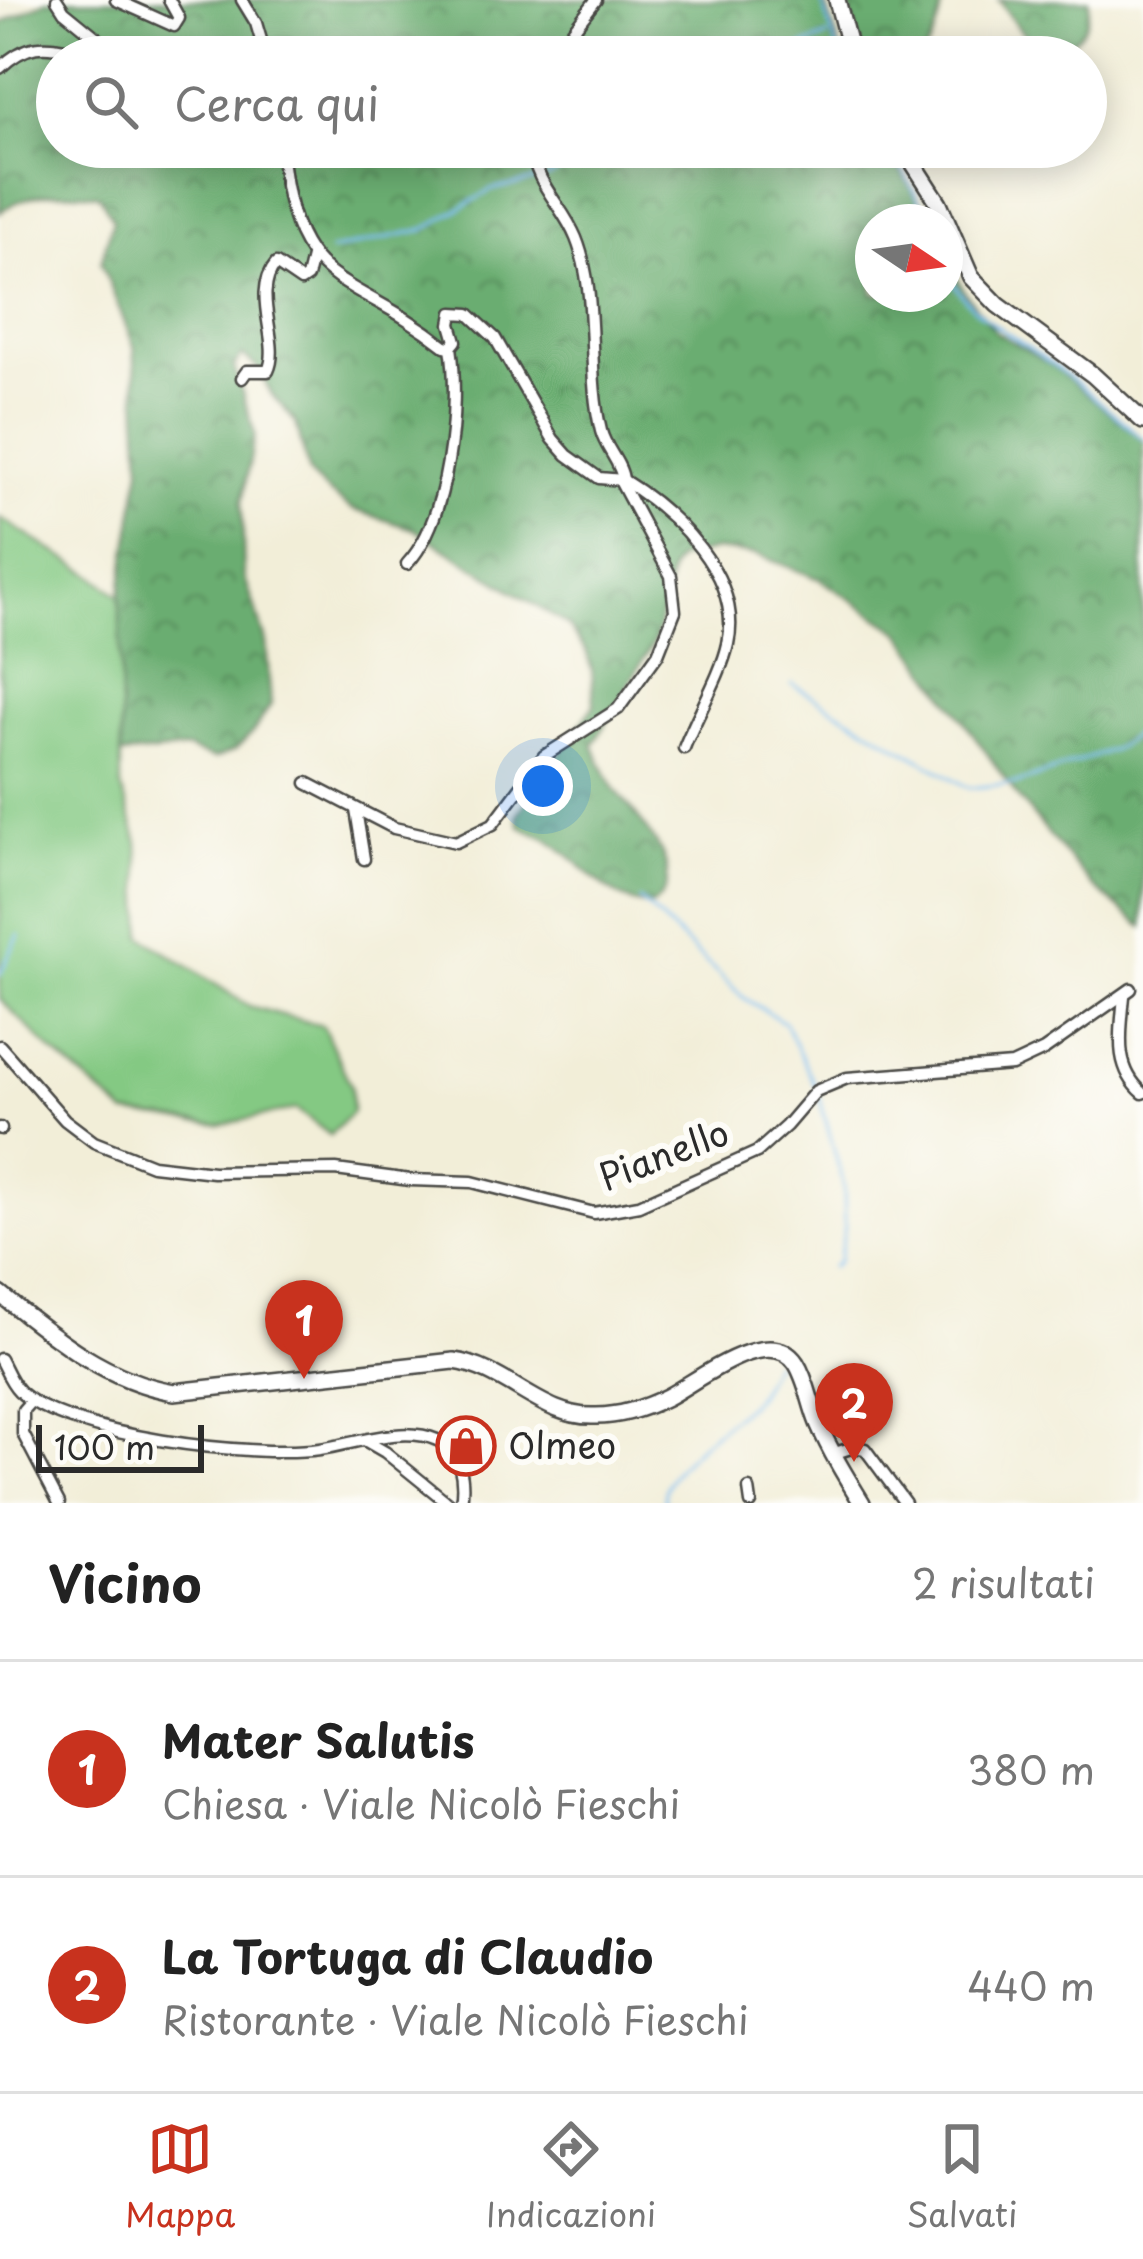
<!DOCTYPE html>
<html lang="it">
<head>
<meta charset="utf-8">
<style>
  :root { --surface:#fff; --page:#f6f6f6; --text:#222; --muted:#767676; --line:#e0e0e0; --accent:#c8321e }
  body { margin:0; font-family:"Playpen Sans",sans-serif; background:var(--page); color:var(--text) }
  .compass { position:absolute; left:855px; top:204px; width:108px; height:108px; border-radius:50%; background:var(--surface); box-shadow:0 6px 30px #0003; rotate:103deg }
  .scale { position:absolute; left:36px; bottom:30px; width:168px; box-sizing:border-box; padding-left:12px; border:6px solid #2b2b2b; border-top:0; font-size:33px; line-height:42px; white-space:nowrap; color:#2b2b2b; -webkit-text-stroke:9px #fdfcf7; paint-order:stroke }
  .you { position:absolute; left:543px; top:786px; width:42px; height:42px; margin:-30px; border:9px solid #fff; border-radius:50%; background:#1a73e8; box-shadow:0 0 0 18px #1a73e833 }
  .badge { display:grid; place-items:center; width:78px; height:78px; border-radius:50%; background:var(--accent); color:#fff; font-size:39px; font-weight:700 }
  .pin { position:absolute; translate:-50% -99px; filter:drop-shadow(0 3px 6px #0008) }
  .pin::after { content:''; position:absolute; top:63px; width:42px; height:36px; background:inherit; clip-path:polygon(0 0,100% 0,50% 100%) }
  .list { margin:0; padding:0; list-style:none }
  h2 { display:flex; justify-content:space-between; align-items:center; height:156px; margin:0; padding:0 48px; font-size:51px }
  h2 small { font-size:39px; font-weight:400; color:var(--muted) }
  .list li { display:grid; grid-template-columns:78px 1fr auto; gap:36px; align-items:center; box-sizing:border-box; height:216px; padding:0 48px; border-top:3px solid var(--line) }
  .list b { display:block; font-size:45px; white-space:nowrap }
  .list p { margin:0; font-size:39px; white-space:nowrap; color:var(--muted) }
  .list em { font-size:39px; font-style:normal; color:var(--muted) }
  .icon { flex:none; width:66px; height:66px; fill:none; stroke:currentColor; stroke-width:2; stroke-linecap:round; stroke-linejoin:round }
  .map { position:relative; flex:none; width:1143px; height:1503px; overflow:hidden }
  .search { position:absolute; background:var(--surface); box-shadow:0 6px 30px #0003; left:36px; right:36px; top:36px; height:132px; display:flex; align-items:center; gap:30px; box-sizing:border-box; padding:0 42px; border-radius:66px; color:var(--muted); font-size:45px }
  .sheet { height:588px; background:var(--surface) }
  nav { display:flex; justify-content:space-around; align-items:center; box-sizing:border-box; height:168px; border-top:3px solid var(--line); background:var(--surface); font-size:33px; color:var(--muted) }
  nav a { display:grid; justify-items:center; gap:6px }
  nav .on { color:var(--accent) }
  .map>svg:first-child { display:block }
  .grass { fill:#84c983; stroke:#587a57; stroke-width:3 }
  .forest { fill:url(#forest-crowns); stroke:#4b6c4e; stroke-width:3 }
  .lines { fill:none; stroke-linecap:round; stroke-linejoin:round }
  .stream { stroke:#7abdf0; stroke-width:3 }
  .street-casing { stroke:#494845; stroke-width:15 }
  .secondary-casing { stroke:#494845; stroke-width:20 }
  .street { stroke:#fff; stroke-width:10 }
  .secondary { stroke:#fff; stroke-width:15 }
  .labels { text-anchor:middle; stroke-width:12; stroke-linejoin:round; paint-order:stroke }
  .street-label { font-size:36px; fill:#2b2b2b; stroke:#fdfcf7 }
  .poi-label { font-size:36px; fill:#2b2b2b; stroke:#fdfcf7; text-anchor:start }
</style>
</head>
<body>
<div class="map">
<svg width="1143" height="1503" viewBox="0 0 1143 1503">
  <defs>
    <pattern id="forest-crowns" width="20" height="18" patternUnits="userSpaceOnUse" patternTransform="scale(3)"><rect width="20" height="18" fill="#6bad71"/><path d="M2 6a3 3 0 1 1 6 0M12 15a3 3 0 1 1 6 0" fill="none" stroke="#588d5d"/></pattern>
  </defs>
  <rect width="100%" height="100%" fill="#fdfcf7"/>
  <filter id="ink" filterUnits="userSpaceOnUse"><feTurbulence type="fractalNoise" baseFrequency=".00833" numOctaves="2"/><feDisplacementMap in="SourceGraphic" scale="24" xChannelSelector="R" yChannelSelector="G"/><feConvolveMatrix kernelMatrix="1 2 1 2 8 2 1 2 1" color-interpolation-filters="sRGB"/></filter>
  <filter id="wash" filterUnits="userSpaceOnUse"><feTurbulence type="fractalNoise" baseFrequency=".004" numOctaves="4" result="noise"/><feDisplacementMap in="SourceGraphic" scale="48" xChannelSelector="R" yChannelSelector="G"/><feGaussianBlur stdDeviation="2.7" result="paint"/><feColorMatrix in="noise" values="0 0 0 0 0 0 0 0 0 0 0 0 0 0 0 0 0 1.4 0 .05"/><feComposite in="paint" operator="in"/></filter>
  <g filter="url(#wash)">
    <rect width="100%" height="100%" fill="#f2eed8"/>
    <path class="grass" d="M 0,518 L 94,576 L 120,596 L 121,787 L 138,842 L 143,937 L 249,1006 L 323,1026 L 351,1086 L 352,1112 L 330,1135 L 296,1109 L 220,1125 L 126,1114 L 53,1052 L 0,999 Z"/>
    <g class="forest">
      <path d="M 48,0 L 824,0 L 843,57 L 57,57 L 57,147 L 886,147 L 932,222 L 873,222 L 873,294 L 945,294 L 945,256 L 965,293 L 996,332 L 1052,365 L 1143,439 L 1143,927 L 1093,887 L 1020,800 L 901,632 L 820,579 L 758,555 L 716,550 L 677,559 L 671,569 L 656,638 L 593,745 C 600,760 606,776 615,789 C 635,816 696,874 652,905 C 608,905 582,860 547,839 C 538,834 529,832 520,826 L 517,815 L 594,705 L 592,670 L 586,651 L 567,625 L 414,529 L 351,509 L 328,492 L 309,474 L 296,423 L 272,395 L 257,367 L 242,355 L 234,367 L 255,434 L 242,501 L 244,575 L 266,641 L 271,704 L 253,732 L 235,750 L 214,759 L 188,749 L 121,755 L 120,596 L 141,467 L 134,346 L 101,263 L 113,219 L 99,195 C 65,190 29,191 0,212 L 0,24 Z"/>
      <path d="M 847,0 L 942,0 C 942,20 933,40 922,57 L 863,57 Z"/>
      <path d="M 999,0 L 1089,0 C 1093,34 1059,63 1028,38 C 1017,29 1008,12 999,0 Z"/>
    </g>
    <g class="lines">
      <g class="stream">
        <path d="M 821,0 L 840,57"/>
        <path d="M 778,57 L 828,36"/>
        <path d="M 890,147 L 931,222"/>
        <path d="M 546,178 L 603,147"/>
        <path d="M 330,251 L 425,229 L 491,190 L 536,180"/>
        <path d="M 945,265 C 961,313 1018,338 1055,366 C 1086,390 1115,414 1143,439"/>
        <path d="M 792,684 L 969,788 L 1018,783 L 1116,748 L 1143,729"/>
        <path d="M 640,900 L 744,998 L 785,1023 L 816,1087"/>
        <path d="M 0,974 L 19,935"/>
        <path d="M 819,1096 L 844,1186 L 845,1225 L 839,1260 L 832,1267"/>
        <path d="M 665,1503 C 657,1470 727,1425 750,1403 C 762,1392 766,1374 775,1361"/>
      </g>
    </g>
  </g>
  <g filter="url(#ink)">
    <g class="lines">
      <defs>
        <g id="street">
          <path d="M 116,0 L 174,26 L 179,18 L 169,0"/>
          <path d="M 242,0 L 256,23 L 266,57"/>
          <path d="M 552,57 L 596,0"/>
          <path d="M 0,68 C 40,29 62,56 107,53 L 107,46 L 64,11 L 57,0"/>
          <path d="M 281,147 C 294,296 349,270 445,346 L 451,347 L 456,341 L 451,324 L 453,313 L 469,314 L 495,338 L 553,439 L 567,455 L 599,478 L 623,480"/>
          <path d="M 532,147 C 534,183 563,206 576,238 C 599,295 586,371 601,431 C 605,448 622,464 623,480"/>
          <path d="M 242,378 L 247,371 L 268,371 C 282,342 250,294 276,264 L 301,281 L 307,277 L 312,257"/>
          <path d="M 623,480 C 675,512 743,577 728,644 C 722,673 696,717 684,748"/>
          <path d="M 407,564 C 449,519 460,406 451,347"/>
          <path d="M 307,783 L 394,828 L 456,842 L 493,824 L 544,756 L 618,709 L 658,654 L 675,611 L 671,576 L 620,481"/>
          <path d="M 356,810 L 364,859"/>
          <path d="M 1124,996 C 1121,1032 1113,1067 1143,1093"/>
          <path d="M 0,1046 L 65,1120 L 94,1142 L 152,1165 L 213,1172 L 336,1170 L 410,1180 L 472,1182 L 594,1213 L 639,1205 L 757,1152 L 786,1126 L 816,1091 L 847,1078 L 1012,1065 L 1044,1050 L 1131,989"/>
          <path d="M 0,1128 L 1,1129"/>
          <path d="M 0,1359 C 6,1370 10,1382 19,1391 C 66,1437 255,1458 320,1449 C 355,1444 402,1425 437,1440 C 461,1451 465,1479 461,1503"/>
          <path d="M 31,1401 L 23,1410 L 23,1434 L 59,1503"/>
          <path d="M 366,1441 L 385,1452 L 448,1503"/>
          <path d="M 832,1454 L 854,1447 L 865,1449 L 905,1503"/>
          <path d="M 749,1489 L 751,1503"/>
        </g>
        <g id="secondary">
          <path d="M 837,0 L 852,57"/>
          <path d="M 903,147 L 939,203 L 971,277 L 998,305 L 1093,375 L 1143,421"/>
          <path d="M 0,1294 C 52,1336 106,1381 174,1392 L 454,1361 C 507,1368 542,1419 596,1416 C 621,1416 645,1408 667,1397 C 695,1383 769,1322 796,1363 C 807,1380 810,1404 818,1423 C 830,1451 846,1477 862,1503"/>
        </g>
      </defs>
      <use href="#street" class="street-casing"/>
      <use href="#secondary" class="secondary-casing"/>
      <use href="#street" class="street"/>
      <use href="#secondary" class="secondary"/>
    </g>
  </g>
  <defs>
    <symbol id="shop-ring" viewBox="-11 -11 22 22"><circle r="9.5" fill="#fdfcf7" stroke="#c8321e" stroke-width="1.5"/><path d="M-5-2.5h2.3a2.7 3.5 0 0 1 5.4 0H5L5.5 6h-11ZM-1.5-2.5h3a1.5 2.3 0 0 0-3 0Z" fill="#c8321e"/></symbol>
  </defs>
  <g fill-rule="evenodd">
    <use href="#shop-ring" x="433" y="1413" width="66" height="66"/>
  </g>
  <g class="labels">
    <g class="street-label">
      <text transform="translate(664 1155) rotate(-21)" y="13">Pianello</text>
    </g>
    <g class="poi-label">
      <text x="508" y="1459">Olmeo</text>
    </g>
  </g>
</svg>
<svg class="compass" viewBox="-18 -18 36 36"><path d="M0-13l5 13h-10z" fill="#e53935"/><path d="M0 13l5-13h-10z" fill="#767676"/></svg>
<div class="scale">100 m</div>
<div class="you"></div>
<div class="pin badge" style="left:304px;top:1379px">1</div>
<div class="pin badge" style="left:854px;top:1462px">2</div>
<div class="search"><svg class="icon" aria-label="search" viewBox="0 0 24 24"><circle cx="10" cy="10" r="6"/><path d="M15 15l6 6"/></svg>Cerca qui</div>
</div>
<section class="sheet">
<h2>Vicino<small>2 risultati</small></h2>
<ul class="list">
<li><span class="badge">1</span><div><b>Mater Salutis</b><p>Chiesa · Viale Nicolò Fieschi</p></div><em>380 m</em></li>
<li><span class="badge">2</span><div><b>La Tortuga di Claudio</b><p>Ristorante · Viale Nicolò Fieschi</p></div><em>440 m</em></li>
</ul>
</section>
<nav>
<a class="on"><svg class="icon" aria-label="map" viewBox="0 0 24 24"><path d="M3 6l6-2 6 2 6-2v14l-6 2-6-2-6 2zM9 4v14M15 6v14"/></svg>Mappa</a>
<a><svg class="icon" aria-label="directions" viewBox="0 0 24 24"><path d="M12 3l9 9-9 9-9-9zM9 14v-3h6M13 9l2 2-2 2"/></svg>Indicazioni</a>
<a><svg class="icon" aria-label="saved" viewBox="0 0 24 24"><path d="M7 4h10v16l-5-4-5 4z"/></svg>Salvati</a>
</nav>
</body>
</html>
